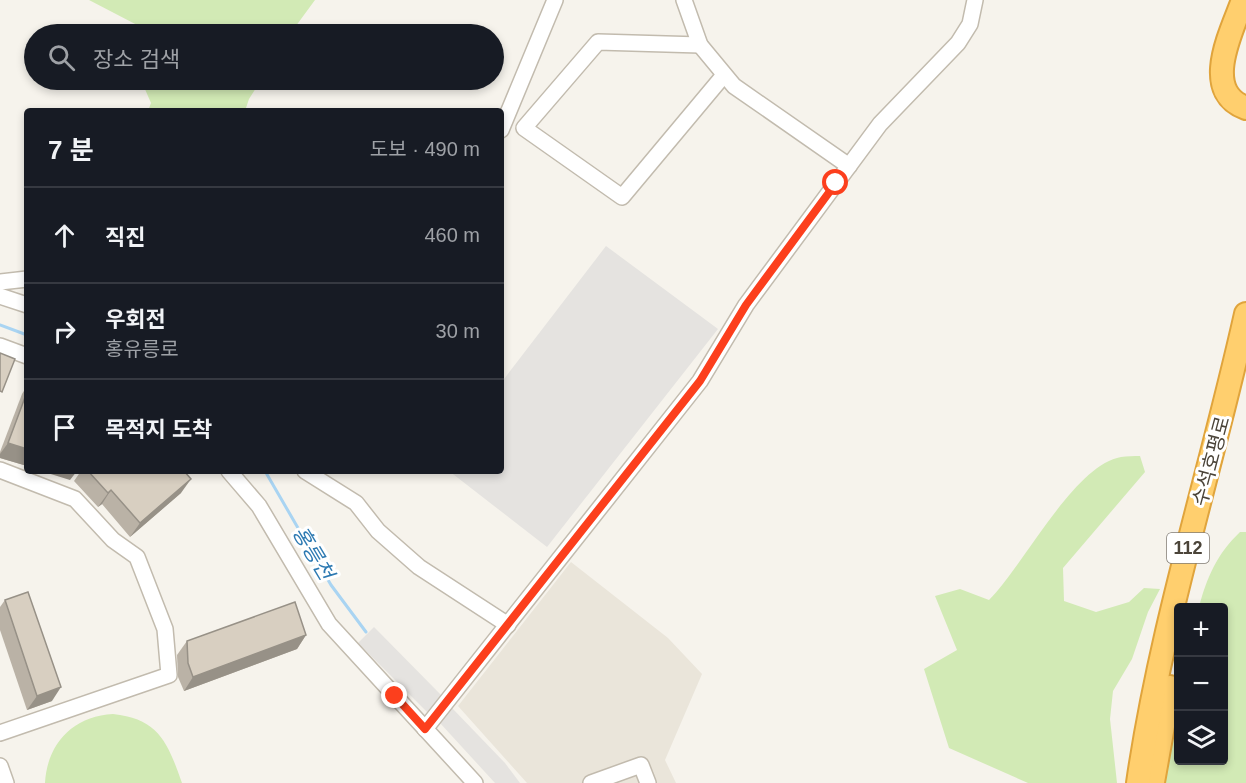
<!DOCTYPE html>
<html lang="ko">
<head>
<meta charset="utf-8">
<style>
  :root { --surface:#171b24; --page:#242831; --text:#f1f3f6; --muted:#9ea1a6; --line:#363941 }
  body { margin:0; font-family:Helvetica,"Noto Sans KR",sans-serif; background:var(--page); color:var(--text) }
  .controls { position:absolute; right:18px; bottom:18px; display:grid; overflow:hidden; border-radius:6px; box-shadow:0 3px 9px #0003 }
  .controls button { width:54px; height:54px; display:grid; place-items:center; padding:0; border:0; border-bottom:2px solid var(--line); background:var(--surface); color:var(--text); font:30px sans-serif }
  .stop { position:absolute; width:18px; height:18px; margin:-14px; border:4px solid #fc3f1d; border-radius:50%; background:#fff }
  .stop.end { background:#fc3f1d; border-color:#fff; box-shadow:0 2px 6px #0008 }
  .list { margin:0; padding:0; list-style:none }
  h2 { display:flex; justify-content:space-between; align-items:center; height:78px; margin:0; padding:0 24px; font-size:26px }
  h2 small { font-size:20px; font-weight:400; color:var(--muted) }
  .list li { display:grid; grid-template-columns:39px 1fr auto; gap:18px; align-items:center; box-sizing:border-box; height:96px; padding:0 24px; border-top:2px solid var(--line) }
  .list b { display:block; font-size:22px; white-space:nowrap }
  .list p { margin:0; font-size:20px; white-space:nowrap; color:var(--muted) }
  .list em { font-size:20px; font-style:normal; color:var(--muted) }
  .icon { flex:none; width:33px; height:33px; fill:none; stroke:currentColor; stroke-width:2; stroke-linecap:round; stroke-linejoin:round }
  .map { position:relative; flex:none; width:1246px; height:783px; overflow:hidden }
  .search { position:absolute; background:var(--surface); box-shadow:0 3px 9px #0003; left:24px; top:24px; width:480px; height:66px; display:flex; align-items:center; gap:15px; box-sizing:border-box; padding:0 21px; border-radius:33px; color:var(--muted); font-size:22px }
  .panel { position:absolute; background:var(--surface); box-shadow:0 3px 9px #0003; left:24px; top:108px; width:480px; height:366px; border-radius:6px }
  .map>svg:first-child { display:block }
  .residential { fill:#eae5da }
  .green { fill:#d2eab5 }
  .parking { fill:#e5e3e0 }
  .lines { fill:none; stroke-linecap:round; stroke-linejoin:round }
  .stream { stroke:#a9d4f2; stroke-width:3 }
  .minor-casing { stroke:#c2bbae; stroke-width:18 }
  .highway-casing { stroke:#e0a43c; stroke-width:26 }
  .minor { stroke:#fff; stroke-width:15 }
  .highway { stroke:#ffcf6e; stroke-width:22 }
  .wall { fill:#bab2a6 }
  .shaded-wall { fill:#979187 }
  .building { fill:#d8cfc1; stroke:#979187; stroke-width:1.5 }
  .route { stroke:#fc3f1d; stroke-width:8 }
  .labels { text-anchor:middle; stroke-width:6; stroke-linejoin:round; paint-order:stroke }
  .shield { fill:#fff; stroke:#817c74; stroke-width:1.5 }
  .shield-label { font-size:18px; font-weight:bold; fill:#4b4439 }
  .street-label { font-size:20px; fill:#4b4439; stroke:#fff }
  .water-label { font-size:21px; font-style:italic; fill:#2e7ab2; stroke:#fff }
</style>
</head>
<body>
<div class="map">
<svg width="1246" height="783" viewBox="0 0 1246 783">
  <rect width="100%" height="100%" fill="#f6f3ec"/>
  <path class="residential" d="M 571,562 L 668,638 L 702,674 L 665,760 L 676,783 L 527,783 L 458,706 Z"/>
  <g class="green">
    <path d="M 89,0 L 315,0 L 290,34 L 137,34 L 139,26 Z"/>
    <path d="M 141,80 L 261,80 L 249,99 L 245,111 L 148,111 L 151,103 Z"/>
    <path d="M 1140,456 L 1145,472 L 1063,568 L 1064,601 L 1096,612 L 1129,602 L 1144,588 L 1160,589 L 1148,612 L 1132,659 L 1113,691 L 1110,719 L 1117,783 L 1028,783 L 949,748 L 924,669 L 957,650 L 935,596 L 960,589 L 989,600 C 1024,565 1074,465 1121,457 C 1127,456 1134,456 1140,456 Z"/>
    <path d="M 1240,532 L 1246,532 L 1246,783 L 1165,783 L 1178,694 L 1178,760 L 1224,760 L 1224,608 L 1199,607 C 1207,577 1217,554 1240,532 Z"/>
    <path d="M 113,714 C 160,719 168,744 182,783 L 45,783 C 47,744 73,716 113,714 Z"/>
  </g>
  <g class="parking">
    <path d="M 606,246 L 718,329 L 547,547 L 449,471 L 501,471 L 501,383 Z"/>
    <path d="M 374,627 L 442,696 L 427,712 L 358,643 Z"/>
    <path d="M 452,708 L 505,763 L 520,783 L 495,783 L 440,723 Z"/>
  </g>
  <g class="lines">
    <g class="stream">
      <path d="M 0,325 L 27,335"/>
      <path d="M 265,471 L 331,585 L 366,632"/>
    </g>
    <defs>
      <g id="minor">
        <path d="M 684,0 L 700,45 L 734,86 L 849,166"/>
        <path d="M 700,45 L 598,42 L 524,128 L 622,197 L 724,75"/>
        <path d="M 501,130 L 555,0"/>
        <path d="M 0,282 L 27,279"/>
        <path d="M 0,296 L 27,305"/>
        <path d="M 0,346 L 27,356"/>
        <path d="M 0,470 L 75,499 L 113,540 L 137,557 L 165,629 L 169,675 L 0,733"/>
        <path d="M 229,471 L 259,506 L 329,624 L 475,783"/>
        <path d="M 305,471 L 356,503 L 378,531 L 419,567 L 508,625"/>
        <path d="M 425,729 L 700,381 L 746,305 L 880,124 L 958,43 L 970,24 L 975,0"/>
        <path d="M 0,766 L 6,783"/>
        <path d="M 591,783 L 641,765 L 648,783"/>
      </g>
      <g id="highway">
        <path d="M 1243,0 C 1232,31 1200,91 1246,108"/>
        <path d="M 1153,782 L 1170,687"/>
        <path d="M 1138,783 C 1161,624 1211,471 1246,314"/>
      </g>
    </defs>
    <use href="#minor" class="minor-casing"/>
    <use href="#highway" class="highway-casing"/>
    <use href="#minor" class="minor"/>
    <use href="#highway" class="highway"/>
  </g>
  <g class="wall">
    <path d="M 27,386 L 27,466 L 0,458 L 0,452 L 22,394 Z"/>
    <path d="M 81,471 L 184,471 L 181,493 L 130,537 L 102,504 L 98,507 L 74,481 Z"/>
    <path d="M 5,600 L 52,701 L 27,710 L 0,630 L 0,607 Z"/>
    <path d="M 306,635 L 297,649 L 184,691 L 178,677 L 177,655 L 187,641 Z"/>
  </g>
  <g class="shaded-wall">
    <path d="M 8,443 L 27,449 L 27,466 L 0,458 L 0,454 Z"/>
    <path d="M 41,471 L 77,471 L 70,480 Z"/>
    <path d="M 191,479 L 181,493 L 130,537 L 140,523 Z"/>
    <path d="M 111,490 L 102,504 L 98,507 L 108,493 Z"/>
    <path d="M 306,635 L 297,649 L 184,691 L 193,677 Z"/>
    <path d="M 61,687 L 52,701 L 27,710 L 37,696 Z"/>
  </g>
  <g class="building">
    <path d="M 0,353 L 15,359 L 2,392 L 0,391 Z"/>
    <path d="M 27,392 L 27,449 L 8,443 Z"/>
    <path d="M 88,471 L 184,471 L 191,479 L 140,523 L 111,490 L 108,493 Z"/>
    <path d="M 28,592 L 61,687 L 37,696 L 5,600 Z"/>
    <path d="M 295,602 L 306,635 L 193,677 L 188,663 L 187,641 Z"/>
  </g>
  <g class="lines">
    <path class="route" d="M 395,696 L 425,729 L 700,381 L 746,305 L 836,183"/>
  </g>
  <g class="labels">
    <rect class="shield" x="1167" y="533" width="42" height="30" rx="4.5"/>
    <g class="shield-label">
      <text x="1188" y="554">112</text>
    </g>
    <g class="street-label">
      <text transform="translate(1211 461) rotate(-75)" y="7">수석호평로</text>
    </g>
    <g class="water-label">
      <text transform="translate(313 553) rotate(59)" y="7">홍릉천</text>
    </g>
  </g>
</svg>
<div class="controls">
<button>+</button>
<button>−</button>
<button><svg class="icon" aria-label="layers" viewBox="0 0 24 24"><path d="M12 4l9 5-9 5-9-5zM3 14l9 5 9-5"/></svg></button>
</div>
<div class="stop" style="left:836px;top:183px"></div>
<div class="stop end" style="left:395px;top:696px"></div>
<div class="search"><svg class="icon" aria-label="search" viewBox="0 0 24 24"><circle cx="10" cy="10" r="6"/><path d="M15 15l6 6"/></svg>장소 검색</div>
<section class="panel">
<h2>7 분<small>도보 · 490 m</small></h2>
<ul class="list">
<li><svg class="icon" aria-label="ahead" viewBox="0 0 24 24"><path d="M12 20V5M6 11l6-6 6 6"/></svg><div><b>직진</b></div><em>460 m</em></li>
<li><svg class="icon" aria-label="right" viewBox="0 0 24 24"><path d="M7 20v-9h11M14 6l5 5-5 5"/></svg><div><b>우회전</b><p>홍유릉로</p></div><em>30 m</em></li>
<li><svg class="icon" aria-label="arrive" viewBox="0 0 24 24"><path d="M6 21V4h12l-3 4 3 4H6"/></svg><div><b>목적지 도착</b></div></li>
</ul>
</section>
</div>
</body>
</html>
